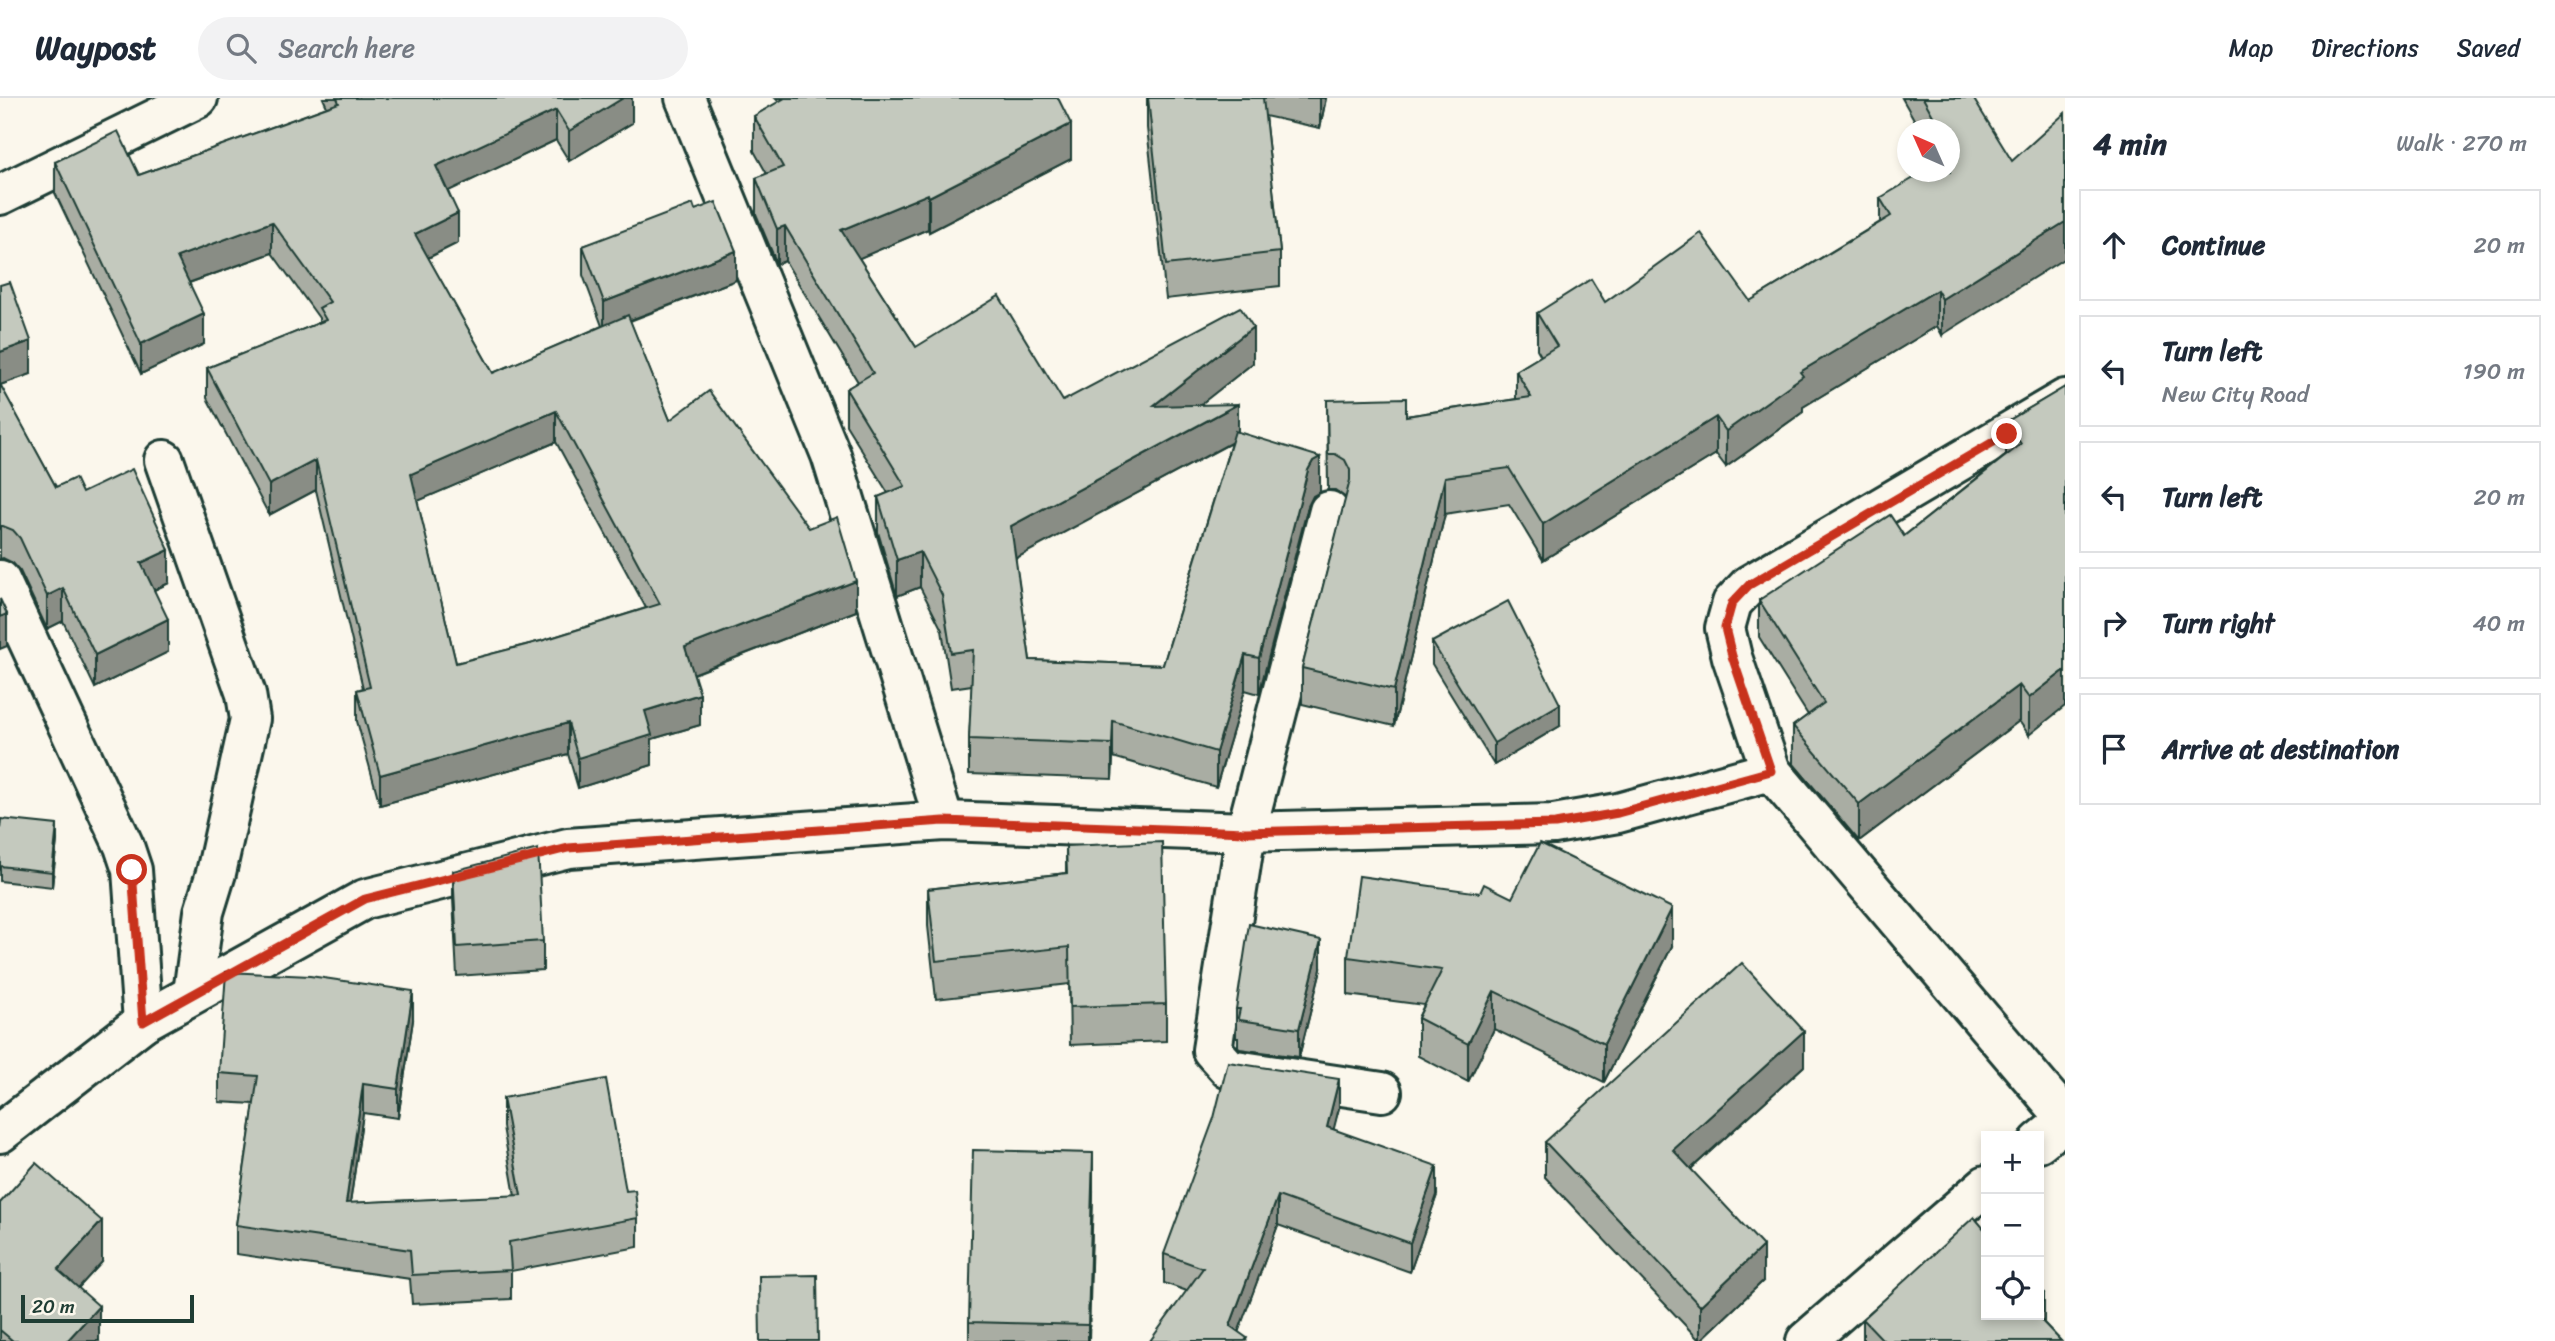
<!DOCTYPE html>
<html lang="en">
<head>
<meta charset="utf-8">
<style>
  :root { --surface:#fff; --page:#f2f2f3; --text:#1f2937; --muted:#747a83; --line:#e0e1e3 }
  body { margin:0; font-family:Sriracha,sans-serif; background:var(--page); color:var(--text) }
  .controls { position:absolute; right:21px; bottom:21px; display:grid; overflow:hidden; border-radius:0px; box-shadow:0 4px 10px #0003 }
  .controls button { width:63px; height:63px; display:grid; place-items:center; padding:0; border:0; border-bottom:2px solid var(--line); background:var(--surface); color:var(--text); font:35px sans-serif }
  .compass { position:absolute; left:1897px; top:21px; width:63px; height:63px; border-radius:50%; background:var(--surface); box-shadow:0 4px 10px #0003; rotate:315deg }
  .scale { position:absolute; left:21px; bottom:18px; width:173px; box-sizing:border-box; padding-left:7px; border:4px solid #1f3d34; border-top:0; font-size:19px; line-height:24px; white-space:nowrap; color:#1f3d34; -webkit-text-stroke:5px #fbf7ec; paint-order:stroke }
  .stop { position:absolute; width:21px; height:21px; margin:-16px; border:5px solid #c8321e; border-radius:50%; background:#fff }
  .stop.end { background:#c8321e; border-color:#fff; box-shadow:0 2px 7px #0008 }
  .list { margin:0; padding:0; list-style:none }
  h2 { display:flex; justify-content:space-between; align-items:center; height:91px; margin:0; padding:0 28px; font-size:30px }
  h2 small { font-size:23px; font-weight:400; color:var(--muted) }
  .list li { display:grid; grid-template-columns:46px 1fr auto; gap:21px; align-items:center; box-sizing:border-box; height:112px; margin:0 14px 14px; padding:0 14px; border:2px solid var(--line); border-radius:0px }
  .list b { display:block; font-size:26px; white-space:nowrap }
  .list p { margin:0; font-size:23px; white-space:nowrap; color:var(--muted) }
  .list em { font-size:23px; font-style:normal; color:var(--muted) }
  .icon { flex:none; width:38px; height:38px; fill:none; stroke:currentColor; stroke-width:2; stroke-linecap:round; stroke-linejoin:round }
  .map { position:relative; flex:none; width:2065px; height:1243px; overflow:hidden }
  header { display:flex; align-items:center; gap:42px; box-sizing:border-box; height:98px; padding:0 35px; background:var(--surface); border-bottom:2px solid var(--line) }
  header strong { font-size:33px }
  nav { display:flex; gap:38px; margin-inline-start:auto; font-size:24px }
  .search { width:490px; height:63px; background:var(--page); display:flex; align-items:center; gap:18px; box-sizing:border-box; padding:0 24px; border-radius:38px; color:var(--muted); font-size:26px }
  main { display:flex }
  aside { flex:1; background:var(--surface) }
  .map>svg:first-child { display:block }
  .lines { fill:none; stroke-linecap:round; stroke-linejoin:round }
  .minor-casing { stroke:#1f3d34; stroke-width:44 }
  .minor { stroke:#fbf7ec; stroke-width:38 }
  .wall { fill:#a9ada3; stroke:#1f3d34; stroke-width:2; fill-rule:evenodd }
  .shaded-wall { fill:#898d85; stroke:#1f3d34; stroke-width:2 }
  .building { fill:#c4c9be; stroke:#1f3d34; stroke-width:2; fill-rule:evenodd }
  .route { stroke:#c8321e; stroke-width:9 }
</style>
</head>
<body>
<header>
<strong>Waypost</strong>
<div class="search"><svg class="icon" aria-label="search" viewBox="0 0 24 24"><circle cx="10" cy="10" r="6"/><path d="M15 15l6 6"/></svg>Search here</div>
<nav><a>Map</a><a>Directions</a><a>Saved</a></nav>
</header>
<main>
<div class="map">
<svg width="2065" height="1243" viewBox="0 0 2065 1243">
  <rect width="100%" height="100%" fill="#fbf7ec"/>
  <filter id="ink" filterUnits="userSpaceOnUse"><feTurbulence type="fractalNoise" baseFrequency=".0143" numOctaves="2"/><feDisplacementMap in="SourceGraphic" scale="14" xChannelSelector="R" yChannelSelector="G"/><feConvolveMatrix kernelMatrix="1 2 1 2 8 2 1 2 1" color-interpolation-filters="sRGB"/></filter>
  <g filter="url(#ink)">
    <g class="lines">
      <defs>
        <g id="minor">
          <path d="M 685,0 L 831,357 L 944,723"/>
          <path d="M 0,97 L 198,0"/>
          <path d="M 2065,301 L 1749,487 L 1732,505 L 1725,530 L 1732,559 L 1771,673 L 2065,1019"/>
          <path d="M 164,362 L 246,596 L 250,621 L 216,775 L 204,814 L 193,895"/>
          <path d="M 1329,413 L 1246,734 L 1212,952 L 1229,971 L 1382,994"/>
          <path d="M 0,482 L 124,748 L 132,772 L 143,924"/>
          <path d="M 0,1035 L 143,924 L 365,801 L 568,750 L 944,723 L 1246,734 L 1554,726 L 1618,715 L 1771,673"/>
          <path d="M 2039,1044 L 2065,1023"/>
          <path d="M 1806,1243 L 1986,1087"/>
        </g>
      </defs>
      <use href="#minor" class="minor-casing"/>
      <use href="#minor" class="minor"/>
    </g>
    <g class="wall">
      <path d="M 323,0 L 632,0 L 632,25 L 569,63 L 556,42 L 448,93 L 458,145 L 428,160 L 493,275 L 602,228 L 583,177 L 583,148 L 695,112 L 736,182 L 630,223 L 670,322 L 856,513 L 694,576 L 700,627 L 652,641 L 652,667 L 578,690 L 568,656 L 380,707 L 357,623 L 357,592 L 363,590 L 316,392 L 269,417 L 207,300 L 207,270 L 319,225 L 319,220 L 272,155 L 189,185 L 204,246 L 141,276 L 55,95 L 55,64 L 139,77 L 327,9 ZM 556,344 L 646,510 L 541,543 L 456,565 L 417,403 Z"/>
      <path d="M 775,0 L 1058,0 L 1071,61 L 929,134 L 928,131 L 859,160 L 916,249 L 1063,303 L 1253,265 L 1199,307 L 1320,394 L 1313,398 L 1308,408 L 1259,596 L 1245,592 L 1216,689 L 1113,659 L 1112,681 L 969,676 L 969,641 L 972,587 L 951,590 L 942,532 L 920,489 L 897,498 L 878,434 L 878,399 L 888,395 L 846,327 L 846,291 L 858,284 L 785,163 L 777,166 L 756,116 L 756,80 L 767,76 L 754,53 L 754,18 L 779,4 ZM 1231,345 L 1163,567 L 1030,562 L 1015,460 Z"/>
      <path d="M 1147,0 L 1326,0 L 1320,30 L 1265,18 L 1280,154 L 1280,188 L 1166,201 L 1147,30 Z"/>
      <path d="M 1902,0 L 1975,0 L 1973,1 L 1942,237 L 1937,228 L 1803,309 L 1803,314 L 1726,369 L 1716,356 L 1543,462 L 1509,406 L 1445,416 L 1394,628 L 1302,606 L 1302,570 L 1346,400 L 1335,392 L 1328,392 L 1327,302 L 1406,318 L 1516,301 L 1516,273 L 1541,258 L 1537,251 L 1537,215 L 1605,204 L 1750,203 L 1880,124 L 1880,100 L 1950,74 L 1950,32 L 1920,32 Z"/>
      <path d="M 0,187 L 31,276 L 0,287 L 56,389 L 82,395 L 169,485 L 154,492 L 168,554 L 95,590 L 63,523 L 47,531 L 20,473 L 13,465 L 3,460 L 0,461 Z"/>
      <path d="M 2065,289 L 2029,637 L 2019,623 L 1859,743 L 1793,665 L 1793,628 L 1808,617 L 1759,539 L 1759,502 L 1904,438 L 2006,357 L 2006,324 Z"/>
      <path d="M 1432,544 L 1560,628 L 1494,667 L 1432,566 Z"/>
      <path d="M 0,732 L 57,742 L 52,789 L 0,783 Z"/>
      <path d="M 1066,748 L 1166,906 L 1166,943 L 1070,947 L 1069,886 L 936,901 L 928,828 L 928,791 L 1066,775 Z"/>
      <path d="M 453,773 L 543,843 L 543,872 L 457,878 L 453,801 Z"/>
      <path d="M 1512,800 L 1672,848 L 1604,984 L 1494,931 L 1468,984 L 1418,958 L 1418,920 L 1424,907 L 1348,897 L 1348,859 Z"/>
      <path d="M 1321,871 L 1299,959 L 1240,951 L 1238,948 L 1238,940 L 1236,940 L 1236,911 Z"/>
      <path d="M 413,922 L 398,1020 L 363,1015 L 350,1105 L 515,1098 L 503,1029 L 503,1000 L 626,1093 L 638,1120 L 638,1149 L 511,1173 L 511,1201 L 412,1206 L 410,1181 L 236,1156 L 236,1127 L 254,1006 L 219,1004 L 219,975 Z"/>
      <path d="M 1804,968 L 1691,1071 L 1763,1183 L 1700,1243 L 1545,1079 L 1545,1044 Z"/>
      <path d="M 1339,1010 L 1333,1031 L 1437,1097 L 1410,1174 L 1278,1127 L 1238,1234 L 1247,1243 L 1187,1193 L 1164,1185 L 1164,1156 Z"/>
      <path d="M 1093,1095 L 1089,1243 L 969,1243 L 969,1224 Z"/>
      <path d="M 0,1105 L 102,1164 L 78,1190 L 99,1243 L 0,1243 Z"/>
      <path d="M 1863,1221 L 2044,1225 L 2061,1243 L 1863,1243 Z"/>
    </g>
    <g class="shaded-wall">
      <path d="M 623,0 L 632,0 L 632,25 L 569,63 L 569,33 Z"/>
      <path d="M 1320,0 L 1326,0 L 1320,30 Z"/>
      <path d="M 556,12 L 556,42 L 436,99 L 436,68 Z"/>
      <path d="M 1071,26 L 1071,61 L 929,134 L 929,99 Z"/>
      <path d="M 928,96 L 928,131 L 841,168 L 841,132 Z"/>
      <path d="M 458,115 L 458,145 L 415,166 L 415,136 Z"/>
      <path d="M 272,124 L 272,155 L 177,189 L 177,159 Z"/>
      <path d="M 2065,124 L 2065,160 L 1942,237 L 1942,201 Z"/>
      <path d="M 785,128 L 785,163 L 777,166 L 777,131 Z"/>
      <path d="M 736,153 L 736,182 L 604,232 L 604,204 Z"/>
      <path d="M 1937,192 L 1937,228 L 1803,309 L 1803,314 L 1726,369 L 1726,333 L 1800,274 Z"/>
      <path d="M 204,216 L 204,246 L 141,276 L 141,246 Z"/>
      <path d="M 1253,229 L 1253,265 L 1153,344 L 1153,308 Z"/>
      <path d="M 31,243 L 31,276 L 0,287 L 0,254 Z"/>
      <path d="M 1238,306 L 1238,341 L 1011,463 L 1011,428 Z"/>
      <path d="M 556,313 L 556,344 L 411,406 L 411,376 Z"/>
      <path d="M 1716,319 L 1716,356 L 1543,462 L 1543,426 Z"/>
      <path d="M 1320,359 L 1320,394 L 1313,398 L 1308,408 L 1259,596 L 1259,560 L 1308,372 L 1313,363 Z"/>
      <path d="M 316,362 L 316,392 L 269,417 L 269,387 Z"/>
      <path d="M 1445,379 L 1445,416 L 1394,628 L 1394,592 Z"/>
      <path d="M 169,452 L 169,485 L 141,498 L 141,465 Z"/>
      <path d="M 920,454 L 920,489 L 897,498 L 897,462 Z"/>
      <path d="M 856,483 L 856,513 L 685,579 L 685,549 Z"/>
      <path d="M 63,490 L 63,523 L 47,531 L 47,498 Z"/>
      <path d="M 7,516 L 7,548 L 0,551 L 0,519 Z"/>
      <path d="M 168,521 L 168,554 L 95,590 L 95,557 Z"/>
      <path d="M 1245,557 L 1245,592 L 1216,689 L 1216,654 Z"/>
      <path d="M 2065,572 L 2065,608 L 2029,637 L 2029,600 Z"/>
      <path d="M 2019,587 L 2019,623 L 1859,743 L 1859,706 Z"/>
      <path d="M 700,596 L 700,627 L 652,641 L 652,667 L 578,690 L 578,660 L 645,613 Z"/>
      <path d="M 1560,606 L 1560,628 L 1494,667 L 1494,645 Z"/>
      <path d="M 1113,623 L 1113,659 L 1112,681 L 1112,646 Z"/>
      <path d="M 568,625 L 568,656 L 380,707 L 380,677 Z"/>
      <path d="M 57,727 L 57,742 L 52,789 L 52,774 Z"/>
      <path d="M 1672,810 L 1672,848 L 1604,984 L 1604,946 Z"/>
      <path d="M 1321,842 L 1321,871 L 1299,959 L 1299,931 Z"/>
      <path d="M 413,893 L 413,922 L 398,1020 L 398,991 Z"/>
      <path d="M 1494,893 L 1494,931 L 1468,984 L 1468,946 Z"/>
      <path d="M 1804,933 L 1804,968 L 1673,1087 L 1673,1052 Z"/>
      <path d="M 1339,981 L 1339,1010 L 1327,1058 L 1327,1029 Z"/>
      <path d="M 363,986 L 363,1015 L 346,1134 L 346,1105 Z"/>
      <path d="M 1093,1055 L 1093,1095 L 1088,1243 L 1088,1227 Z"/>
      <path d="M 1437,1068 L 1437,1097 L 1410,1174 L 1410,1145 Z"/>
      <path d="M 1278,1098 L 1278,1127 L 1235,1243 L 1230,1228 Z"/>
      <path d="M 102,1123 L 102,1164 L 58,1212 L 58,1172 Z"/>
      <path d="M 1763,1148 L 1763,1183 L 1700,1243 L 1700,1208 Z"/>
      <path d="M 2044,1195 L 2044,1235 L 2029,1217 L 2039,1217 L 2039,1199 Z"/>
      <path d="M 99,1208 L 99,1243 L 67,1243 Z"/>
    </g>
    <g class="building">
      <path d="M 337,0 L 623,0 L 569,33 L 556,12 L 436,68 L 458,115 L 415,136 L 493,275 L 628,217 L 670,322 L 709,293 L 809,430 L 837,419 L 856,483 L 685,549 L 700,596 L 645,613 L 652,637 L 578,660 L 568,625 L 380,677 L 357,592 L 370,589 L 316,362 L 269,387 L 207,270 L 326,222 L 319,210 L 330,204 L 272,124 L 177,159 L 204,216 L 141,246 L 55,64 L 118,33 L 139,77 L 339,5 ZM 556,313 L 660,506 L 541,543 L 456,565 L 411,376 Z"/>
      <path d="M 785,0 L 1058,0 L 1071,26 L 929,99 L 928,96 L 841,132 L 916,249 L 999,198 L 1063,303 L 1240,209 L 1253,229 L 1153,308 L 1238,306 L 1011,428 L 1030,562 L 1163,567 L 1235,333 L 1320,359 L 1313,363 L 1308,372 L 1259,560 L 1245,557 L 1216,654 L 1113,623 L 1112,646 L 969,641 L 973,552 L 951,555 L 942,497 L 920,454 L 897,462 L 878,399 L 905,388 L 846,291 L 873,275 L 785,128 L 777,131 L 756,80 L 783,69 L 754,18 Z"/>
      <path d="M 1148,0 L 1263,0 L 1280,154 L 1166,167 Z"/>
      <path d="M 1923,0 L 1973,0 L 2012,63 L 2065,15 L 2065,124 L 1942,201 L 1937,192 L 1800,274 L 1803,278 L 1726,333 L 1716,319 L 1543,426 L 1509,370 L 1445,379 L 1394,592 L 1302,570 L 1350,382 L 1350,372 L 1345,362 L 1335,356 L 1328,356 L 1327,302 L 1406,300 L 1406,318 L 1531,299 L 1516,273 L 1557,248 L 1537,215 L 1591,181 L 1605,204 L 1701,135 L 1750,203 L 1891,118 L 1880,100 L 1924,74 L 1950,74 L 1950,57 L 1954,54 L 1950,46 L 1950,32 L 1941,32 Z"/>
      <path d="M 716,104 L 736,153 L 604,204 L 583,148 L 693,106 L 695,112 Z"/>
      <path d="M 10,184 L 31,243 L 0,254 L 0,187 Z"/>
      <path d="M 0,286 L 56,389 L 75,380 L 82,395 L 132,371 L 169,452 L 141,465 L 168,521 L 95,557 L 63,490 L 47,498 L 20,440 L 13,432 L 3,428 L 0,428 Z"/>
      <path d="M 2065,289 L 2065,572 L 2029,600 L 2019,587 L 1859,706 L 1793,628 L 1824,605 L 1759,502 L 1890,417 L 1904,438 L 2021,346 L 2006,324 Z"/>
      <path d="M 0,501 L 7,516 L 0,519 Z"/>
      <path d="M 1508,503 L 1560,606 L 1494,645 L 1432,544 Z"/>
      <path d="M 1,721 L 57,727 L 52,774 L 0,768 L 0,732 Z"/>
      <path d="M 1162,744 L 1166,906 L 1070,909 L 1069,849 L 936,863 L 928,791 L 1067,775 L 1066,748 Z"/>
      <path d="M 1540,745 L 1672,810 L 1604,946 L 1494,893 L 1468,946 L 1418,920 L 1442,872 L 1348,859 L 1359,778 L 1480,795 L 1484,786 L 1512,800 Z"/>
      <path d="M 538,751 L 543,843 L 457,849 L 453,773 Z"/>
      <path d="M 1249,826 L 1321,842 L 1299,931 L 1240,922 L 1238,920 L 1240,911 L 1236,911 Z"/>
      <path d="M 1742,865 L 1804,933 L 1673,1052 L 1763,1148 L 1700,1208 L 1545,1044 Z"/>
      <path d="M 226,874 L 310,878 L 413,893 L 398,991 L 363,986 L 346,1105 L 521,1097 L 503,1000 L 606,981 L 626,1093 L 635,1092 L 638,1120 L 509,1144 L 511,1172 L 412,1177 L 410,1152 L 236,1127 L 258,978 L 219,975 Z"/>
      <path d="M 1228,964 L 1339,981 L 1327,1029 L 1437,1068 L 1410,1145 L 1278,1098 L 1230,1228 L 1247,1240 L 1245,1243 L 1150,1243 L 1203,1170 L 1164,1156 L 1214,1020 Z"/>
      <path d="M 973,1052 L 1093,1055 L 1088,1227 L 969,1224 Z"/>
      <path d="M 36,1065 L 102,1123 L 58,1172 L 99,1208 L 67,1243 L 13,1243 L 0,1232 L 0,1105 Z"/>
      <path d="M 1974,1119 L 1986,1133 L 1986,1217 L 2036,1217 L 2061,1243 L 1884,1243 L 1863,1221 Z"/>
      <path d="M 817,1177 L 818,1243 L 760,1243 L 759,1178 Z"/>
      <path d="M 2039,1189 L 2044,1195 L 2039,1199 Z"/>
    </g>
  </g>
  <g class="lines" filter="url(#ink)">
    <path class="route" d="M 132,772 L 143,924 L 365,801 L 568,750 L 944,723 L 1246,734 L 1555,726 L 1618,715 L 1771,673 L 1732,558 L 1725,530 L 1732,505 L 1749,487 L 2007,336"/>
  </g>
</svg>
<div class="controls">
<button>+</button>
<button>−</button>
<button><svg class="icon" aria-label="locate" viewBox="0 0 24 24"><circle cx="12" cy="12" r="6"/><path d="M12 2v4M12 18v4M2 12h4M18 12h4"/></svg></button>
</div>
<svg class="compass" viewBox="-18 -18 36 36"><path d="M0-13l5 13h-10z" fill="#e53935"/><path d="M0 13l5-13h-10z" fill="#747a83"/></svg>
<div class="scale">20 m</div>
<div class="stop" style="left:132px;top:772px"></div>
<div class="stop end" style="left:2007px;top:336px"></div>
</div>
<aside>
<h2>4 min<small>Walk · 270 m</small></h2>
<ul class="list">
<li><svg class="icon" aria-label="ahead" viewBox="0 0 24 24"><path d="M12 20V5M6 11l6-6 6 6"/></svg><div><b>Continue</b></div><em>20 m</em></li>
<li><svg class="icon" aria-label="left" viewBox="0 0 24 24"><path d="M17 20v-9H6M10 6l-5 5 5 5"/></svg><div><b>Turn left</b><p>New City Road</p></div><em>190 m</em></li>
<li><svg class="icon" aria-label="left" viewBox="0 0 24 24"><path d="M17 20v-9H6M10 6l-5 5 5 5"/></svg><div><b>Turn left</b></div><em>20 m</em></li>
<li><svg class="icon" aria-label="right" viewBox="0 0 24 24"><path d="M7 20v-9h11M14 6l5 5-5 5"/></svg><div><b>Turn right</b></div><em>40 m</em></li>
<li><svg class="icon" aria-label="arrive" viewBox="0 0 24 24"><path d="M6 21V4h12l-3 4 3 4H6"/></svg><div><b>Arrive at destination</b></div></li>
</ul>
</aside>
</main>
</body>
</html>
